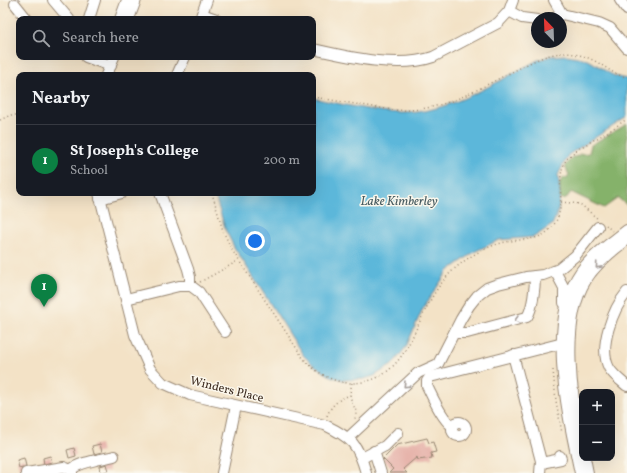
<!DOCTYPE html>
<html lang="en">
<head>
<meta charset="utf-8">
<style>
  :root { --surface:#171b24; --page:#242831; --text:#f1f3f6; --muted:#9ea1a6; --line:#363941; --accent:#0b8043 }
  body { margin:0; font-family:Vollkorn,serif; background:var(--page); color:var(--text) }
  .controls { position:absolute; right:12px; bottom:12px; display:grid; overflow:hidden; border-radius:8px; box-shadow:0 4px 16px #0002 }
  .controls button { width:36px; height:36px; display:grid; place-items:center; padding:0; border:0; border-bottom:1px solid var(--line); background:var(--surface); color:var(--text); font:20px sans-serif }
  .compass { position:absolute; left:531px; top:12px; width:36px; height:36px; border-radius:50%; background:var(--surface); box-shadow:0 4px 16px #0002; rotate:337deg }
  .you { position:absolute; left:255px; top:241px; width:14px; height:14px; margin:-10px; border:3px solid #fff; border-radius:50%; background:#1a73e8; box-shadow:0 0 0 6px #1a73e833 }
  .badge { display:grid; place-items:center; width:26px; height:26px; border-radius:50%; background:var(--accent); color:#fff; font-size:13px; font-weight:700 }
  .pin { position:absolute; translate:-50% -33px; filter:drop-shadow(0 1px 2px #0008) }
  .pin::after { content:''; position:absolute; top:21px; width:14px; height:12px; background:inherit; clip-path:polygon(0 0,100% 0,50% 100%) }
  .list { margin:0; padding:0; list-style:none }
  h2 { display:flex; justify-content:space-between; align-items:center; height:52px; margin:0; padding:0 16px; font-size:17px }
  h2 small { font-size:13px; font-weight:400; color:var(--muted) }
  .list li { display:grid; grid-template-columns:26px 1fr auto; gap:12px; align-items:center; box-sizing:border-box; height:72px; padding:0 16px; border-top:1px solid var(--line) }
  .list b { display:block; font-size:15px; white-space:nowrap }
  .list p { margin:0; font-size:13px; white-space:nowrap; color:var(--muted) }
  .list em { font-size:13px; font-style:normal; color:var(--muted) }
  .icon { flex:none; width:22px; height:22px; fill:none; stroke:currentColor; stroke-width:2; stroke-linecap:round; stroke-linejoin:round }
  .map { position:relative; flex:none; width:627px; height:473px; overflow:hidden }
  .search { position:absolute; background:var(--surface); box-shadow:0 4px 16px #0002; left:16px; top:16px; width:300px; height:44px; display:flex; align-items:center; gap:10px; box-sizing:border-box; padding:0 14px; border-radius:8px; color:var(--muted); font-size:15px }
  .panel { position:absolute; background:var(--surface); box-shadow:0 4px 16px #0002; left:16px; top:72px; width:300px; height:124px; border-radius:8px }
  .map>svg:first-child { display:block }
  .forest { fill:#85b26b; stroke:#606e44 }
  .water { fill:#5cb7da; stroke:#4c707c }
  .building { fill:#e4aba3 }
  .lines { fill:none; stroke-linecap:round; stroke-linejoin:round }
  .minor-casing { stroke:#978672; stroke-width:12 }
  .path { stroke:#978672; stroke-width:1.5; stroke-dasharray:1 3; stroke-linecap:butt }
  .minor { stroke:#fff; stroke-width:10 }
  .oneway { stroke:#a79f9a }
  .labels { text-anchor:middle; stroke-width:3; stroke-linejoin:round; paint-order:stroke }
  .street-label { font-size:12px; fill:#3b2a1e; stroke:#fbf7ec }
  .water-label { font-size:13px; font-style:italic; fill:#475b60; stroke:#fbf7ec }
</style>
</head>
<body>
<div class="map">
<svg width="627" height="473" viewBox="0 0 627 473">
  <rect width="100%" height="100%" fill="#fbf7ec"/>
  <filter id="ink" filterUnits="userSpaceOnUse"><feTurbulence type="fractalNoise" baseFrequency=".025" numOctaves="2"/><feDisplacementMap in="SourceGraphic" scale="8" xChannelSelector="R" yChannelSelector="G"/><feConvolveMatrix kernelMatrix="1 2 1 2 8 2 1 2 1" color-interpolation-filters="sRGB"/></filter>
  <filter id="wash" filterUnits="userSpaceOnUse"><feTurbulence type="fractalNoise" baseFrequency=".012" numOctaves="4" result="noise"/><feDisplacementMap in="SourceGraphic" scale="16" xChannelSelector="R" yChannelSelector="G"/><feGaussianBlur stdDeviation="0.9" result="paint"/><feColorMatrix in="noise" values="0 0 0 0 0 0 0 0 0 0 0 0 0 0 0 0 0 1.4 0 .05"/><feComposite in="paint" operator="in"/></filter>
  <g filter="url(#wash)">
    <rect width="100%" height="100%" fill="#f3e2c6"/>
    <path class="forest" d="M 627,124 L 627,205 L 618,198 L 604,208 L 571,192 L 565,200 L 560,198 L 560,182 L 564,177 L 567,179 L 569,175 L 565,166 L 572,157 L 575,157 L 580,154 L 589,153 L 591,145 Z"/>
    <path class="water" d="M 566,55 C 573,56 580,57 587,60 C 602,66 609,77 627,79 L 627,117 L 568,155 L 558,175 L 560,195 L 558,212 L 552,225 L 534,237 L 499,240 L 476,251 L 448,271 L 423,308 L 406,347 L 392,365 L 374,376 L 364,379 L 343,380 L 330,376 L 311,363 L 303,355 L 234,247 L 226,231 L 214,193 L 313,193 L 313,98 C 340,104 376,112 403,113 C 449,113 498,81 538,60 L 551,56 Z"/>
    <g id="blocks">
      <g class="building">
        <path d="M 427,438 L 429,443 L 433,442 L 436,452 L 431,453 L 432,458 L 418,460 L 417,457 L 403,469 L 407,473 L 389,473 L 393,469 L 383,459 L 397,445 Z"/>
        <path d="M 100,444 L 102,452 L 94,454 L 92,446 Z"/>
        <path d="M 74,448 L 76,456 L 69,458 L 67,450 Z"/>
        <path d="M 50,456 L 52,462 L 44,464 L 43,458 Z"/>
        <path d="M 24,458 L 26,466 L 19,468 L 17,460 Z"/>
        <path d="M 107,464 L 109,471 L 101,473 L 100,466 Z"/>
      </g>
    </g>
  </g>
  <g filter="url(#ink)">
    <use href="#blocks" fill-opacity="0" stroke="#978672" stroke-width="1"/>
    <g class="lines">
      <defs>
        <g id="minor">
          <path d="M 53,0 L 69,19"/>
          <path d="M 554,0 L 562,14 L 555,18"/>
          <path d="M 620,0 L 627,10"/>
          <path d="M 15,4 L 27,19"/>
          <path d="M 509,11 L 522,18 L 537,20"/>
          <path d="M 202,14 L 216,19"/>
          <path d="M 562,14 L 599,23 L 610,28 L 627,48"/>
          <path d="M 89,19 L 95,0"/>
          <path d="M 120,19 L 127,0"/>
          <path d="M 129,19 L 136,0"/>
          <path d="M 200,19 L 207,0"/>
          <path d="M 313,49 C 348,57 399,69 433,57 L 498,23 L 509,11 L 513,0"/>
          <path d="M 86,57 L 111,66"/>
          <path d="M 106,75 L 114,57"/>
          <path d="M 177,75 L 185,57"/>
          <path d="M 99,193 L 135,335 L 150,369 L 163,383 L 190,395 L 325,425 C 352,438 358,444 366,473"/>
          <path d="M 160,193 L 188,269 L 190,277 L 190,285"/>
          <path d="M 100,199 L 122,193"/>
          <path d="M 555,271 L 564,288 L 564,303"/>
          <path d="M 627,292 C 613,309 598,347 609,368 C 613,375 621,381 627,386"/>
          <path d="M 126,299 L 179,286 L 191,286 L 199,292 L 225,332"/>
          <path d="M 455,333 L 467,333 L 527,317 C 533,308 535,287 535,276"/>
          <path d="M 513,355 L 541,461 L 540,473"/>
          <circle cx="459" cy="429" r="7"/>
          <path d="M 452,426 C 442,419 433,398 427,386 L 427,381 L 430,377 L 563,343"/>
          <path d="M 348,438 L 418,373 L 438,364 L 461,319 L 469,306 L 477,296 L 487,288 L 498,284 L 526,277 L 543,275 L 559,269 L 575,256 L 598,227"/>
          <path d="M 582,444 C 572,399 560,322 586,280 C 596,264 612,251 627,240"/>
          <path d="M 374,451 L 381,473"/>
          <path d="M 362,458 L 385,446 L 398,433"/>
          <path d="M 585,458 L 588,473"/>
          <path d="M 541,463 L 561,459 L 560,456"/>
          <path d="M 71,470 C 78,462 103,459 114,456"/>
          <path d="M 26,473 L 64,467 L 71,470 L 72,473"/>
          <path d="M 222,473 L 236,406"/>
          <path d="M 580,473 C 568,416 545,322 581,271 C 593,254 611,243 627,230"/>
        </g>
      </defs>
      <use href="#minor" class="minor-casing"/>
      <g class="path">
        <path d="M 313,97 L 392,110 C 440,113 470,93 512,72 C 528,64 544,54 563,53 C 574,53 585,56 595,61 C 606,67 614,75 627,77"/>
        <path d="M 0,120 L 11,115 L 19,115"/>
        <path d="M 212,193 L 223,231 L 232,250 L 303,358 C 314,371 331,382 349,383 C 401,384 410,337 430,301 C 438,286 449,272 463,262 C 476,252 491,245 506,242 C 522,238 540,242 551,228 C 569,209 554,183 565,162 C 572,150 593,141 604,134 C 612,130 619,124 627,119"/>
        <path d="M 561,202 L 580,204 L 598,219"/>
        <path d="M 606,225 L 612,231"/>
        <path d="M 200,282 L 231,265 L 238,260"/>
        <path d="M 553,370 L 556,401 L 562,433"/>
        <path d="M 352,383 C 351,388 349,394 351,399 C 353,409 359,408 354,421"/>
        <path d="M 327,416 C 331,405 339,399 350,395"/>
      </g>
      <use href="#minor" class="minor"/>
    </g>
    <defs><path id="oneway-chevron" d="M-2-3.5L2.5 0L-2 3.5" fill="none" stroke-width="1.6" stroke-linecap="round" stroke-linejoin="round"/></defs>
    <g class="oneway">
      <use href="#oneway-chevron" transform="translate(598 266) rotate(132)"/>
      <use href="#oneway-chevron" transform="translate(517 320) rotate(165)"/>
      <use href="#oneway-chevron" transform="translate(406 385) rotate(136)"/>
    </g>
  </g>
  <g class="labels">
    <g class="street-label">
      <text transform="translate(227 389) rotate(14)" y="4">Winders Place</text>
    </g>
    <g class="water-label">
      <text x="399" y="205">Lake Kimberley</text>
    </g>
  </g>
</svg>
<div class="controls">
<button>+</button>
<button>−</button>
</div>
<svg class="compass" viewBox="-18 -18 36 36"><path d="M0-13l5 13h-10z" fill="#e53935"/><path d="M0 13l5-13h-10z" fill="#9ea1a6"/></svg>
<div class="you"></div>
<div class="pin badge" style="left:44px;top:307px">1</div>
<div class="search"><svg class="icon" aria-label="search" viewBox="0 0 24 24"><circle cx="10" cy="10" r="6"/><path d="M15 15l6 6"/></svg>Search here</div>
<section class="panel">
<h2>Nearby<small></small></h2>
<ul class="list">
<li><span class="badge">1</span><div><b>St Joseph's College</b><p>School</p></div><em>200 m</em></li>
</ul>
</section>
</div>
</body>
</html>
